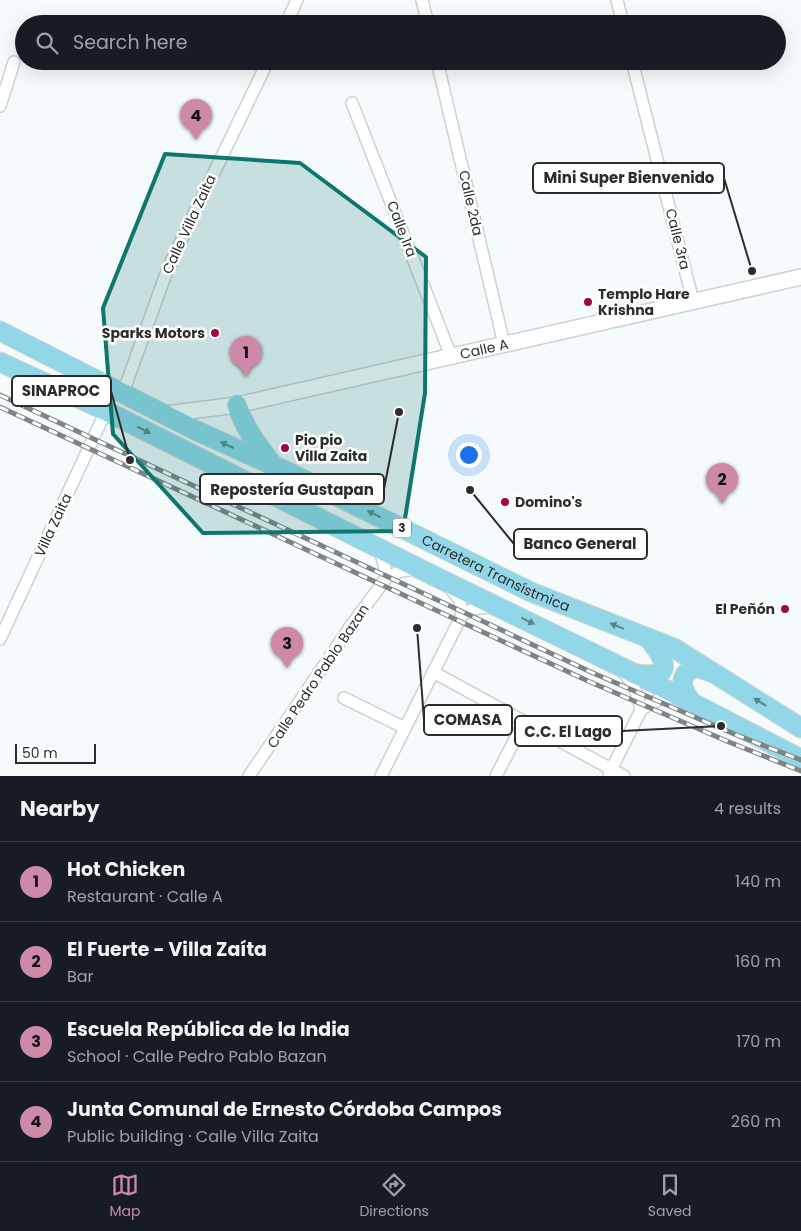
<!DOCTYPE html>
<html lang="en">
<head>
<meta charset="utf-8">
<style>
  :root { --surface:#171b24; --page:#242831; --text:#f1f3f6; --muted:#9ea1a6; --line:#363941; --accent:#cd89a7 }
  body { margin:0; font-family:Poppins,sans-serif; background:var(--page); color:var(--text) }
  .scale { position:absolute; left:15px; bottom:12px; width:81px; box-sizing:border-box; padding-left:5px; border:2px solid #2b2d2d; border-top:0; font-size:14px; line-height:18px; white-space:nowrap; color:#2b2d2d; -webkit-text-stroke:4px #fff; paint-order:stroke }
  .you { position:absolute; left:468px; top:454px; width:18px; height:18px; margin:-12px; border:4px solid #fff; border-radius:50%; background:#1a73e8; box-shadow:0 0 0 8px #1a73e833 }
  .badge { display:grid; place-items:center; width:32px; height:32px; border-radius:50%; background:var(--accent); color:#111; font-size:16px; font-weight:700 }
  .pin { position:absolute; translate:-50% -41px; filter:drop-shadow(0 1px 2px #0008) }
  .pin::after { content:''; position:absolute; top:26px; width:18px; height:15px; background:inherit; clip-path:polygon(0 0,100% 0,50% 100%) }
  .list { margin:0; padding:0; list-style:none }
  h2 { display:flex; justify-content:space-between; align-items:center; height:65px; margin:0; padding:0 20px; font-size:21px }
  h2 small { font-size:16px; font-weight:400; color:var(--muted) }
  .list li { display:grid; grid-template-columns:32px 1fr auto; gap:15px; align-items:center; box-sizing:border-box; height:80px; padding:0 20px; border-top:1px solid var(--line) }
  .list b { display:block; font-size:19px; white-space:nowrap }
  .list p { margin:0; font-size:16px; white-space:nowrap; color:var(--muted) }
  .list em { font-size:16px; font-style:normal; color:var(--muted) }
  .icon { flex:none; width:28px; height:28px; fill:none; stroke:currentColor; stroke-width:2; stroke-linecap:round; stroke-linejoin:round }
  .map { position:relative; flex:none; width:801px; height:776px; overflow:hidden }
  .search { position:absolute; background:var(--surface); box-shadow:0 5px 20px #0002; left:15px; right:15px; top:15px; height:55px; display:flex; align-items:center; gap:12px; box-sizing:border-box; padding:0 18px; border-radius:28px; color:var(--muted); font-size:19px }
  .sheet { height:385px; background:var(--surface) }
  nav { display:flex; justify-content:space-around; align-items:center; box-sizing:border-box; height:70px; border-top:1px solid var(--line); background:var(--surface); font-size:14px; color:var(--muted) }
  nav a { display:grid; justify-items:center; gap:2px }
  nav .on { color:var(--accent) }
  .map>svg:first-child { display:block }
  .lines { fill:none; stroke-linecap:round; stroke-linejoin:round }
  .minor-casing { stroke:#ccd1d3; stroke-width:14 }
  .tertiary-casing { stroke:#ccd1d3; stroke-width:18 }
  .primary-casing { stroke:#d5d5d5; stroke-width:21 }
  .minor { stroke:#fff; stroke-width:11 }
  .tertiary { stroke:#fff; stroke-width:15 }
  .primary { stroke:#92d7e8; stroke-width:19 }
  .rail-casing { stroke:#7f8383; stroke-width:5 }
  .rail { stroke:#fff; stroke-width:3; stroke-dasharray:9; stroke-linecap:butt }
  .oneway { fill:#5e828a }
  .marked { fill:#0f766e; fill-opacity:0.2; stroke:#0f766e; stroke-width:4; stroke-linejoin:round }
  .poi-dot { fill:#a10747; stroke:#fff; stroke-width:2 }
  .labels { text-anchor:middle; stroke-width:5; stroke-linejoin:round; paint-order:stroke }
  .shield { fill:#fff; stroke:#6b6c6c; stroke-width:1 }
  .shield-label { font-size:12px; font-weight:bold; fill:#2b2d2d }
  .street-label { font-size:14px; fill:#2b2d2d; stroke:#fff }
  .poi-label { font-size:14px; font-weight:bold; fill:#2b2d2d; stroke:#fff; text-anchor:start }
  .leader { fill:none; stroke:#2b2d2d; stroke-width:2 }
  .callout-dot { fill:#2b2d2d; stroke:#fff; stroke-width:2 }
  .callout { fill:#fff; stroke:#2b2d2d; stroke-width:2 }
  .callout-label { font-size:15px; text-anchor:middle; font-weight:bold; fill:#2b2d2d }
</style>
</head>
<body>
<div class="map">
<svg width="801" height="776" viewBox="0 0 801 776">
  <rect width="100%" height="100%" fill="#f5fbfc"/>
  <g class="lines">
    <defs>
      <g id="minor">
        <path d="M 422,0 L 428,24"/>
        <path d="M 617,0 L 623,24"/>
        <path d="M 286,24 L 297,0"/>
        <path d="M 437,61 L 504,344"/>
        <path d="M 632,61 L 693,301"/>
        <path d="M 352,103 L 451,356"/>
        <path d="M 0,106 L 14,62"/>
        <path d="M 123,393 L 168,268 L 268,61"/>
        <path d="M 377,548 L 382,557 L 387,577"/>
        <path d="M 462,615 L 474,609 L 493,606"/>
        <path d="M 0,639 L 106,411"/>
        <path d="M 433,672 L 624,776"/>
        <path d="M 623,672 C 634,683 638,696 641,710"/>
        <path d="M 344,698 L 405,728"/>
        <path d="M 609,774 L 641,710 C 652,702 663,696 677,698"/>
        <path d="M 249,776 L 350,627 L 387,577 L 401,571 L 416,569"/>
        <path d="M 381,776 L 462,615 L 460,600 L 450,588"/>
        <path d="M 496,776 L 524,722"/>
      </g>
      <g id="tertiary">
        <path id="s1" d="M 166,414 L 237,405 L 801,277"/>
      </g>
      <g id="primary">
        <path id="s2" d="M 0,331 L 197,431 L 290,473 L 531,592 L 674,648 L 801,728"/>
        <path d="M 0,362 L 106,411 L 424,571 L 654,683 L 801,759"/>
        <path d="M 237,405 C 244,428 258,445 272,464"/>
        <path d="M 637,674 C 676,679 665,659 649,639"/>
        <path d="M 693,704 C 682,690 675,675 697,667 L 710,672"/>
      </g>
    </defs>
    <use href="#minor" class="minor-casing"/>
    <use href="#tertiary" class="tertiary-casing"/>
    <use href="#primary" class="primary-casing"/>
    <use href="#minor" class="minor"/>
    <use href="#tertiary" class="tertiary"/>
    <use href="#primary" class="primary"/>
    <defs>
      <g id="rail">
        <path d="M 0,395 L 593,673 L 734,734 L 801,760"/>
        <path d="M 0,407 L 588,681 L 729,742 L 801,771"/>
      </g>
    </defs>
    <use href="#rail" class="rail-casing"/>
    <use href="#rail" class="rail"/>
  </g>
  <defs><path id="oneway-solid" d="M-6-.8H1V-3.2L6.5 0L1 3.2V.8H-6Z" transform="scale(1.25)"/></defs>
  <g class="oneway">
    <use href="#oneway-solid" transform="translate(144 430) rotate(27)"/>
    <use href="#oneway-solid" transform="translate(227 445) rotate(-155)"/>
    <use href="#oneway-solid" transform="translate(374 514) rotate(-154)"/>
    <use href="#oneway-solid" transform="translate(528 621) rotate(26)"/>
    <use href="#oneway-solid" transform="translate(617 626) rotate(-158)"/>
    <use href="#oneway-solid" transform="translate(760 702) rotate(-148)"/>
  </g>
  <path class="marked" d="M 165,154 L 300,163 L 426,257 L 425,393 L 403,531 L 203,533 L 113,434 L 103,308 Z"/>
  <g class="poi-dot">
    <circle cx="588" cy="302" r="5"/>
    <circle cx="215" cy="333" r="5"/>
    <circle cx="285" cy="448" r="5"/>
    <circle cx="505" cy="502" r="5"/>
    <circle cx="785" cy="609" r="5"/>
  </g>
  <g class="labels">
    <rect class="shield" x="393" y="518.5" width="18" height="19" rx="4"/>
    <g class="shield-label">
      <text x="402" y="532">3</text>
    </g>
    <g class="street-label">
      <text transform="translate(471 203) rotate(77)" y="5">Calle 2da</text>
      <text transform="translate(189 224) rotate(-65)" y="5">Calle Villa Zaita</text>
      <text transform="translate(402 229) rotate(69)" y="5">Calle 1ra</text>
      <text transform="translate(678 239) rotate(76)" y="5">Calle 3ra</text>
      <text dy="5" stroke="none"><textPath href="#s1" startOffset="325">Calle A</textPath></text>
      <text transform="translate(53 525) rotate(-65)" y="5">Villa Zaita</text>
      <text dy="5" stroke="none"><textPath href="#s2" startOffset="552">Carretera Transístmica</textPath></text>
      <text transform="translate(318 676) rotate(-56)" y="5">Calle Pedro Pablo Bazan</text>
    </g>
    <g class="poi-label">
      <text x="598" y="299">Templo Hare<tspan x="598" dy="16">Krishna</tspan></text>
      <text x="205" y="338" text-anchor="end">Sparks Motors</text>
      <text x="295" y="445">Pio pio<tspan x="295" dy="16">Villa Zaita</tspan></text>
      <text x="515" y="507">Domino's</text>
      <text x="775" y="614" text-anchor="end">El Peñón</text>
    </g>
  </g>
  <path class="leader" d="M752 271L724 178M130 460L111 391M399 412L384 489M470 490L514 544M417 628L424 720M721 726L622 731"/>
  <g class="callout-dot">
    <circle cx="752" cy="271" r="5"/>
    <circle cx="130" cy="460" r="5"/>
    <circle cx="399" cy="412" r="5"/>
    <circle cx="470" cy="490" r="5"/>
    <circle cx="417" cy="628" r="5"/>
    <circle cx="721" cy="726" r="5"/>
  </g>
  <g class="callout">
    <rect x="533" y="163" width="191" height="30" rx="5"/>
    <rect x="12" y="376" width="99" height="30" rx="5"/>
    <rect x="200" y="474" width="184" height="30" rx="5"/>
    <rect x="514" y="529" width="133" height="30" rx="5"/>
    <rect x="424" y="705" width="88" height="30" rx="5"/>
    <rect x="515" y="716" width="107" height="30" rx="5"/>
  </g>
  <g class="callout-label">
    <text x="629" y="183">Mini Super Bienvenido</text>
    <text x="61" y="396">SINAPROC</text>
    <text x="292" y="495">Repostería Gustapan</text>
    <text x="580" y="549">Banco General</text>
    <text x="468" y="725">COMASA</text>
    <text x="568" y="737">C.C. El Lago</text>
  </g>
</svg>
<div class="scale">50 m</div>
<div class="you"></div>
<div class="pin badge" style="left:246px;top:377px">1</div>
<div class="pin badge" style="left:722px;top:504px">2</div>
<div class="pin badge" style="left:287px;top:668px">3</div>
<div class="pin badge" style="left:196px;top:140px">4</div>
<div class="search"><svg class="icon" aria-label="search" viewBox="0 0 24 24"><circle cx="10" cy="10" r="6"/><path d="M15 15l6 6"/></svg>Search here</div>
</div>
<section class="sheet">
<h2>Nearby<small>4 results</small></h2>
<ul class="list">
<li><span class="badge">1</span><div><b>Hot Chicken</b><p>Restaurant · Calle A</p></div><em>140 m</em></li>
<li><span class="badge">2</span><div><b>El Fuerte - Villa Zaíta</b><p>Bar</p></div><em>160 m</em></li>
<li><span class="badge">3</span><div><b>Escuela República de la India</b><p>School · Calle Pedro Pablo Bazan</p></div><em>170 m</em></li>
<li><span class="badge">4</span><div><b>Junta Comunal de Ernesto Córdoba Campos</b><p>Public building · Calle Villa Zaita</p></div><em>260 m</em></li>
</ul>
</section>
<nav>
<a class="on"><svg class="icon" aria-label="map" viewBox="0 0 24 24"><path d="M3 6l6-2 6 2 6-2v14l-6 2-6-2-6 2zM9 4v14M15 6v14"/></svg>Map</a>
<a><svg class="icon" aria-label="directions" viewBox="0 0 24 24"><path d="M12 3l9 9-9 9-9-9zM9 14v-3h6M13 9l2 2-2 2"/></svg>Directions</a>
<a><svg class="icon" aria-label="saved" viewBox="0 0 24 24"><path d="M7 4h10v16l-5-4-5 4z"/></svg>Saved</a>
</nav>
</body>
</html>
